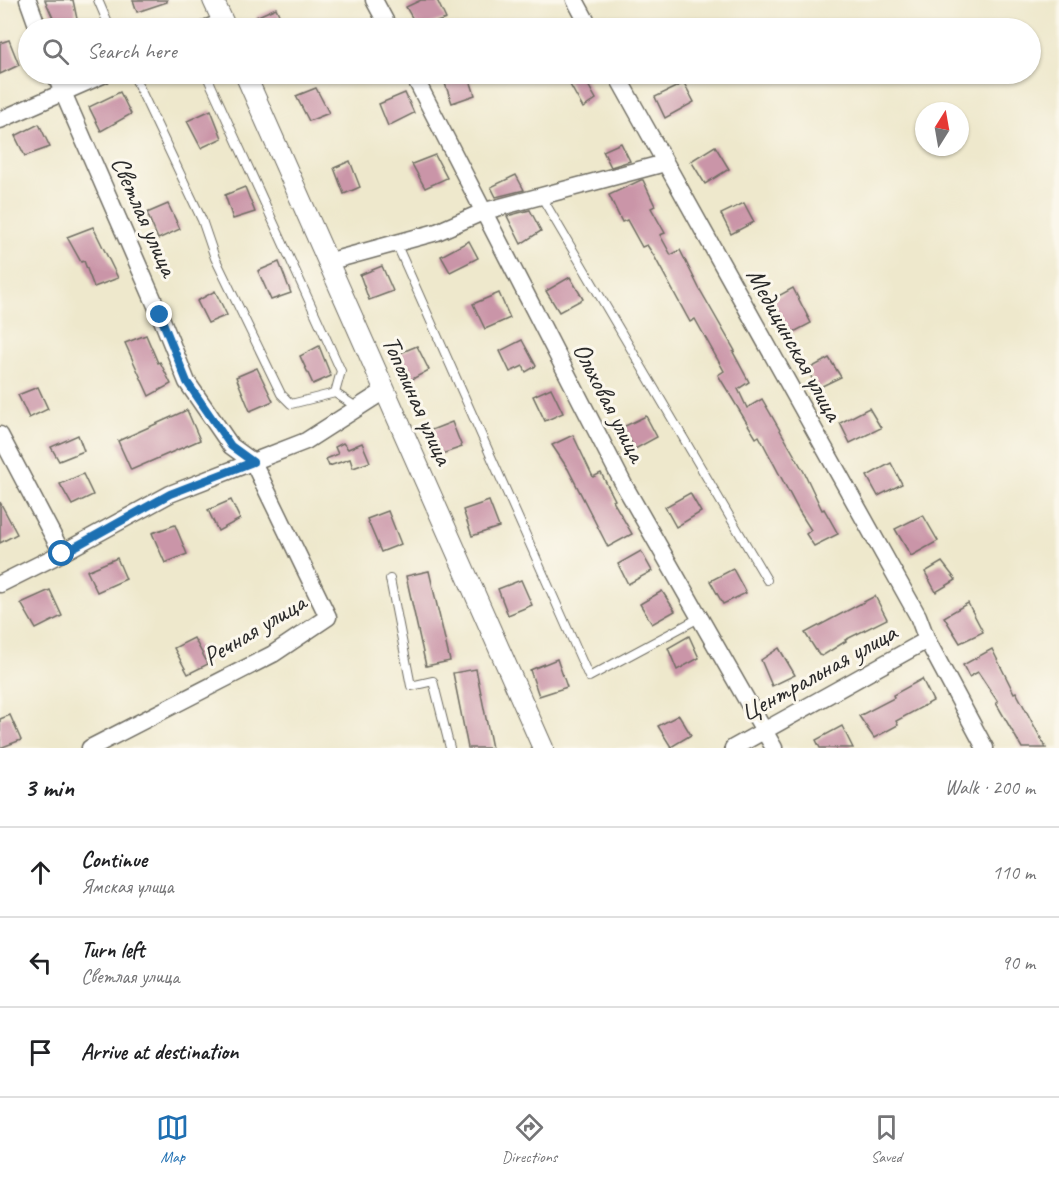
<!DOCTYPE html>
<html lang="en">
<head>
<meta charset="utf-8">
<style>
  :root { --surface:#fff; --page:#f2f2f2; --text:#202124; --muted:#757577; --line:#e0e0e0; --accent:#1f6fb2 }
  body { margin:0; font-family:Caveat,sans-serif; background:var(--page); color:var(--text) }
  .compass { position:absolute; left:915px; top:102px; width:54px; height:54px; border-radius:50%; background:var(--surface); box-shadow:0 2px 4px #0004; rotate:11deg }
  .stop { position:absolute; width:18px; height:18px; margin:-14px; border:4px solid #1f6fb2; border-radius:50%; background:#fff }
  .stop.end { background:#1f6fb2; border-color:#fff; box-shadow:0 2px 6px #0008 }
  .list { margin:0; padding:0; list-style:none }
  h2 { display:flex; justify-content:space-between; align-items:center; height:78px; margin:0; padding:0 24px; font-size:26px }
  h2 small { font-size:20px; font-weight:400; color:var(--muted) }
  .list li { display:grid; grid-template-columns:39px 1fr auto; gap:18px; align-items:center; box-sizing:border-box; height:90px; padding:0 24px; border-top:2px solid var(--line) }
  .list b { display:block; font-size:22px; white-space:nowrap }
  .list p { margin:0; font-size:20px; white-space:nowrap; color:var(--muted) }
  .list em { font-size:20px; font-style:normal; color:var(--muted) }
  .icon { flex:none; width:33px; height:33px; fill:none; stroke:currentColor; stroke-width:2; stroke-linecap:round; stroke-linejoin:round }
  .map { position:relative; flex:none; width:1059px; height:748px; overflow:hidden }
  .search { position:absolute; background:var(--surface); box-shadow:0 2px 4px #0004; left:18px; right:18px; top:18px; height:66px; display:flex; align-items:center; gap:15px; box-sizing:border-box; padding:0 21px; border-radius:33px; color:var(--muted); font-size:22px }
  .sheet { height:348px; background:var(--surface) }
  nav { display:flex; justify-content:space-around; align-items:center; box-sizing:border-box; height:84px; border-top:2px solid var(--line); background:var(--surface); font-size:16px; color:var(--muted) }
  nav a { display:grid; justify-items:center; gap:3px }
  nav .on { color:var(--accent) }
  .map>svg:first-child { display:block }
  .building { fill:#ca95a8 }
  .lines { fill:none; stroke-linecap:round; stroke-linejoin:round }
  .service-casing { stroke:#6f6d63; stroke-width:10 }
  .minor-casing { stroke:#6f6d63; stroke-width:19 }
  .tertiary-casing { stroke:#6f6d63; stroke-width:22 }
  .service { stroke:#fff; stroke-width:8 }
  .minor { stroke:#fff; stroke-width:16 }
  .tertiary { stroke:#fff; stroke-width:20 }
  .route { stroke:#1f6fb2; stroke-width:8 }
  .labels { text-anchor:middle; stroke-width:6; stroke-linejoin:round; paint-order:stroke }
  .street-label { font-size:26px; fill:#2b2b2b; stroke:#fbf7ec }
</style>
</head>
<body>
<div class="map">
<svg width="1059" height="748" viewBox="0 0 1059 748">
  <rect width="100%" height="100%" fill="#fbf7ec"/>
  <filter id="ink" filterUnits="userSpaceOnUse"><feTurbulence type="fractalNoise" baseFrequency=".0167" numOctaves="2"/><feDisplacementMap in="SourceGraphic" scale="12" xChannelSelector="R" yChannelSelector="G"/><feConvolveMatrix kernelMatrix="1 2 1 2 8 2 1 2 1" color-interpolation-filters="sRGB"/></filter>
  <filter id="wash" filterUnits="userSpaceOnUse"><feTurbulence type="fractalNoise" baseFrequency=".008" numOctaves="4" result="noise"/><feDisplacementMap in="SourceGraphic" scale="24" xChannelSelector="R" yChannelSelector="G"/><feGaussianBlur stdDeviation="1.35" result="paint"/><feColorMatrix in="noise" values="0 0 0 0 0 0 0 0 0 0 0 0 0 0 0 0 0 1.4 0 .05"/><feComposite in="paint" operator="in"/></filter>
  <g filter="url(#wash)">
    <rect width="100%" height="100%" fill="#eee8cc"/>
    <g id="blocks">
      <g class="building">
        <path d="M 45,0 L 73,0 L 77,19 L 57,27 Z"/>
        <path d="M 133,0 L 167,0 L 167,2 L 137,12 Z"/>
        <path d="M 421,0 L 437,0 L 446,19 L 418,28 L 406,7 Z"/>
        <path d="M 276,8 L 285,28 L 261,28 L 256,17 Z"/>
        <path d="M 9,40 L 19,65 L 0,74 L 0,43 Z"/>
        <path d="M 453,74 L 468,74 L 475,95 L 452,103 L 443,78 Z"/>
        <path d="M 564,74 L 582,74 L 596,99 L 583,108 Z"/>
        <path d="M 684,83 L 694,102 L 665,118 L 655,97 Z"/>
        <path d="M 316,88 L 329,113 L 309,121 L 296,96 Z"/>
        <path d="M 120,92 L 131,114 L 101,131 L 89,107 Z"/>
        <path d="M 405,93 L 414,113 L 388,126 L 379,104 Z"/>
        <path d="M 211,110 L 222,138 L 201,148 L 187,121 Z"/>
        <path d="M 39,124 L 50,147 L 25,156 L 15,136 Z"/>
        <path d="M 621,143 L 630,161 L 611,167 L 603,151 Z"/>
        <path d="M 715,146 L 729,169 L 705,184 L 691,161 Z"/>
        <path d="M 435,155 L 447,178 L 425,188 L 412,164 Z"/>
        <path d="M 350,161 L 360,187 L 344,194 L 334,168 Z"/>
        <path d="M 516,175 L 524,190 L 496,197 L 491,187 Z"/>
        <path d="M 641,180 L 643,180 L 655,206 L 651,208 L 665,233 L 660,235 L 671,255 L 680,250 L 699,288 L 735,351 L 733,352 L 749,382 L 738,389 L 747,408 L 762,399 L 804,472 L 822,510 L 824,509 L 838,534 L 814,546 L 806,534 L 811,530 L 799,511 L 759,436 L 756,438 L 718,375 L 724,371 L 695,319 L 690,322 L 654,256 L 647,245 L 642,247 L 627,220 L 622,222 L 609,195 Z"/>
        <path d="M 245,187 L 255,212 L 233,219 L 225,195 Z"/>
        <path d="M 744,203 L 754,222 L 731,234 L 721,214 Z"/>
        <path d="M 168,204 L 180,229 L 158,239 L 147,213 Z"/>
        <path d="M 530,210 L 541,231 L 521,244 L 507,216 Z"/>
        <path d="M 93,227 L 118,278 L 94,287 L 84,261 L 81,262 L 67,237 Z"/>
        <path d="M 469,241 L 478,258 L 450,272 L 441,256 Z"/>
        <path d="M 279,262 L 291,293 L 271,300 L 258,271 Z"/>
        <path d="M 382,266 L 393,291 L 369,300 L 360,275 Z"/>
        <path d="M 570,277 L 583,299 L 559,312 L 546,291 Z"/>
        <path d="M 793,288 L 811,323 L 790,334 L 771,300 Z"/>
        <path d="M 215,291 L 227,315 L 208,323 L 197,301 Z"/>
        <path d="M 499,293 L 510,318 L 485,329 L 473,304 Z"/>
        <path d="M 146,335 L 158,363 L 160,362 L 171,384 L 149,396 L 125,343 Z"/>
        <path d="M 522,340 L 536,366 L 526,372 L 523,366 L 510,372 L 500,351 Z"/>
        <path d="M 319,346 L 331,376 L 313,384 L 300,356 Z"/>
        <path d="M 417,346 L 429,370 L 409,381 L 395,355 Z"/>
        <path d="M 829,358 L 841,377 L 818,388 L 807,370 Z"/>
        <path d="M 257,368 L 273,401 L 250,411 L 236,377 Z"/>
        <path d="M 38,387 L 48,409 L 29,418 L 18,395 Z"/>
        <path d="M 551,388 L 563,413 L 545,421 L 533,396 Z"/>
        <path d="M 869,408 L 881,428 L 850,443 L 840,423 Z"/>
        <path d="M 187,410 L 200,440 L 131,470 L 118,441 Z"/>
        <path d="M 646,416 L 657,437 L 635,449 L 623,427 Z"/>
        <path d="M 452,422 L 462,447 L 436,456 L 429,431 Z"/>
        <path d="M 78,435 L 84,451 L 59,461 L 51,447 Z"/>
        <path d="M 573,435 L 593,477 L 601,473 L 615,500 L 613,501 L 632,534 L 608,547 L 568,469 L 552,445 Z"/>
        <path d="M 343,443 L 348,449 L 362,443 L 370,462 L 353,468 L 350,459 L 329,466 L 326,459 L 338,454 L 335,447 Z"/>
        <path d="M 891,463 L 902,484 L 878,496 L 867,476 Z"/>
        <path d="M 83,474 L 93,495 L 72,505 L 60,484 Z"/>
        <path d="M 690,493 L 701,512 L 676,527 L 665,507 Z"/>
        <path d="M 231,500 L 240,519 L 218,531 L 208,510 Z"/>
        <path d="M 489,501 L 499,527 L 472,536 L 463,510 Z"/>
        <path d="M 0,502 L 17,534 L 0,543 Z"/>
        <path d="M 388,511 L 401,544 L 381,552 L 367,519 Z"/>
        <path d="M 923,515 L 938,541 L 911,556 L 895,529 Z"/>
        <path d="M 175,525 L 187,554 L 165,563 L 152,533 Z"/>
        <path d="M 641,551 L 652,571 L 628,584 L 618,564 Z"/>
        <path d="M 117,558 L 126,579 L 97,592 L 87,571 Z"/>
        <path d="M 942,562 L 956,580 L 936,592 L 925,572 Z"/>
        <path d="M 733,569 L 746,593 L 723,604 L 710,581 Z"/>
        <path d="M 429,571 L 450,661 L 426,666 L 406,576 Z"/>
        <path d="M 521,580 L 532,605 L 508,615 L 498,589 Z"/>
        <path d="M 50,590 L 62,616 L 36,629 L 21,603 Z"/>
        <path d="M 662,591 L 675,611 L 652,624 L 640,604 Z"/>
        <path d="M 875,596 L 887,619 L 845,640 L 846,641 L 822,656 L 819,655 L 805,633 Z"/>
        <path d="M 968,603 L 983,632 L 960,643 L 944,617 Z"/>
        <path d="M 689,636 L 699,658 L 677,670 L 668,648 Z"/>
        <path d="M 194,638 L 208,664 L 188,674 L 174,648 Z"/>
        <path d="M 779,648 L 795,675 L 772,686 L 761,660 Z"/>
        <path d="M 992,649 L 1014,693 L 1016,692 L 1046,748 L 1022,748 L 996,703 L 998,702 L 978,672 L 969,677 L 963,665 Z"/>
        <path d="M 557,659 L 567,687 L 539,696 L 530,670 Z"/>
        <path d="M 476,669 L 492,748 L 468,748 L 453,673 Z"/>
        <path d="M 922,679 L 933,701 L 896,721 L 898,725 L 874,738 L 859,716 L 894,698 L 893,695 Z"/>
        <path d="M 10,715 L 21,740 L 0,748 L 0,719 Z"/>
        <path d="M 679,715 L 691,735 L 671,747 L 658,726 Z"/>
        <path d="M 842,726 L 853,748 L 820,748 L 816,740 Z"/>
      </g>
    </g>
  </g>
  <g filter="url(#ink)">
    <use href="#blocks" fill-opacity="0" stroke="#6f6d63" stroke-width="1.5"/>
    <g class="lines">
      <defs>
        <g id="service">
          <path d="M 98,0 L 110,28"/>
          <path d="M 133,74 L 202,220 L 215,258 L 281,394 L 291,404 L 335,393 L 358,408"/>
          <path d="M 206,74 L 341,371 L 335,393"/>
          <path d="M 541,196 L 767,580"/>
          <path d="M 396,243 L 589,677 L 699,618"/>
          <path d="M 390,579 L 411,686 L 433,681 L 450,748"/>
        </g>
        <g id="minor">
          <path d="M 28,0 L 38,28"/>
          <path d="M 374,0 L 389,28"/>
          <path d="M 575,0 L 590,28"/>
          <path d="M 207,28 L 223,22"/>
          <path d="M 55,74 L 160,315 L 187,382 L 231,446 L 253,462 L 328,617 L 273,654 L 90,748"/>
          <path d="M 413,74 L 624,485 L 774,748"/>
          <path d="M 616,74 L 918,616 L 927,640 L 985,748"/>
          <path d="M 0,120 L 105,74"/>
          <path d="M 327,262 L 437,232 L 485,211 L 665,163"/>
          <path d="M 0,435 L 62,553"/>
          <path d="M 0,584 L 62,553 L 170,494 L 306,441 L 384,391"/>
          <path d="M 733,748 L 927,640"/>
        </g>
        <g id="tertiary">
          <path d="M 213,0 L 226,28"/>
          <path d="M 245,74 L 543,748"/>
        </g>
      </defs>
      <use href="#service" class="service-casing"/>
      <use href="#minor" class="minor-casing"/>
      <use href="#tertiary" class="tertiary-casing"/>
      <use href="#service" class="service"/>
      <use href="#minor" class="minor"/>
      <use href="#tertiary" class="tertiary"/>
    </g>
  </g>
  <g class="lines" filter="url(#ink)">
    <path class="route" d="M 62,554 L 170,494 L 253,462 L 231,446 L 187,382 L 160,315"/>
  </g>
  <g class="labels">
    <g class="street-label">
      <text transform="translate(145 216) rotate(66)" y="9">Светлая улица</text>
      <text transform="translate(795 344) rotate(61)" y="9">Медицинская улица</text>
      <text transform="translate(418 400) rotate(66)" y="9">Тополиная улица</text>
      <text transform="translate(610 402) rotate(63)" y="9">Ольховая улица</text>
      <text transform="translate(254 629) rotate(-31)" y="9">Речная улица</text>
      <text transform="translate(818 672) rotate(-29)" y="9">Центральная улица</text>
    </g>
  </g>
</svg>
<svg class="compass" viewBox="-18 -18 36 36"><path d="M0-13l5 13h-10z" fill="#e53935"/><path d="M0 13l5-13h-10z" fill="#757577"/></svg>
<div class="stop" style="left:62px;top:554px"></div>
<div class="stop end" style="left:160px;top:315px"></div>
<div class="search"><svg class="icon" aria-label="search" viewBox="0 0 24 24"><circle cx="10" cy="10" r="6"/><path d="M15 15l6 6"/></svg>Search here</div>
</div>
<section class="sheet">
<h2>3 min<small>Walk · 200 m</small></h2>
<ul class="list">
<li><svg class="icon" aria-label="ahead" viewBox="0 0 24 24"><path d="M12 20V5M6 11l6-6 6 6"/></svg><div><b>Continue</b><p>Ямская улица</p></div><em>110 m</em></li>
<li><svg class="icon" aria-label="left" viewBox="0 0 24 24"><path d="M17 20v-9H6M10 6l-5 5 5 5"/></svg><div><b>Turn left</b><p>Светлая улица</p></div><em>90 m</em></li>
<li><svg class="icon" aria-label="arrive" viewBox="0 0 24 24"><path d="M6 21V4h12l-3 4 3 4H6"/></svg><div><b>Arrive at destination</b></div></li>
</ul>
</section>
<nav>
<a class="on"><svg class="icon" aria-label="map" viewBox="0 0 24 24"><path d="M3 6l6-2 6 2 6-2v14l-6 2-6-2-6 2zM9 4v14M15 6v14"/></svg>Map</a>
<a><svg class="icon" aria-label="directions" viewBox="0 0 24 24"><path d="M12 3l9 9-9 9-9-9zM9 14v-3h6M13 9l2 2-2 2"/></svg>Directions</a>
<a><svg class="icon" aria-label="saved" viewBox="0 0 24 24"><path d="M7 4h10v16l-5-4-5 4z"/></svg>Saved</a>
</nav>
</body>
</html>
